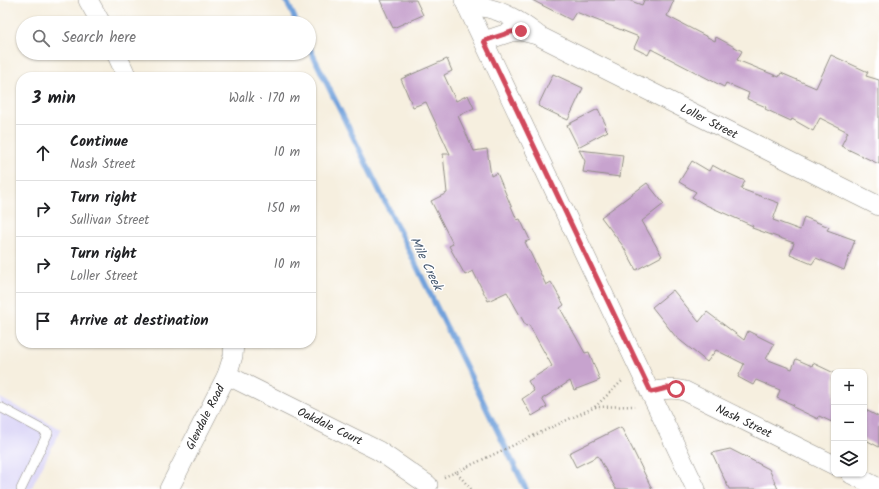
<!DOCTYPE html>
<html lang="en">
<head>
<meta charset="utf-8">
<style>
  :root { --surface:#fff; --page:#f2f2f2; --text:#202124; --muted:#757577; --line:#e0e0e0 }
  body { margin:0; font-family:Kalam,sans-serif; background:var(--page); color:var(--text) }
  .controls { position:absolute; right:12px; bottom:12px; display:grid; overflow:hidden; border-radius:8px; box-shadow:0 1px 3px #0004 }
  .controls button { width:36px; height:36px; display:grid; place-items:center; padding:0; border:0; border-bottom:1px solid var(--line); background:var(--surface); color:var(--text); font:20px sans-serif }
  .stop { position:absolute; width:12px; height:12px; margin:-9px; border:3px solid #d1495b; border-radius:50%; background:#fff }
  .stop.end { background:#d1495b; border-color:#fff; box-shadow:0 1px 4px #0008 }
  .list { margin:0; padding:0; list-style:none }
  h2 { display:flex; justify-content:space-between; align-items:center; height:52px; margin:0; padding:0 16px; font-size:17px }
  h2 small { font-size:13px; font-weight:400; color:var(--muted) }
  .list li { display:grid; grid-template-columns:26px 1fr auto; gap:12px; align-items:center; box-sizing:border-box; height:56px; padding:0 16px; border-top:1px solid var(--line) }
  .list b { display:block; font-size:15px; white-space:nowrap }
  .list p { margin:0; font-size:13px; white-space:nowrap; color:var(--muted) }
  .list em { font-size:13px; font-style:normal; color:var(--muted) }
  .icon { flex:none; width:22px; height:22px; fill:none; stroke:currentColor; stroke-width:2; stroke-linecap:round; stroke-linejoin:round }
  .map { position:relative; flex:none; width:879px; height:489px; overflow:hidden }
  .search { position:absolute; background:var(--surface); box-shadow:0 1px 3px #0004; left:16px; top:16px; width:300px; height:44px; display:flex; align-items:center; gap:10px; box-sizing:border-box; padding:0 14px; border-radius:22px; color:var(--muted); font-size:15px }
  .panel { position:absolute; background:var(--surface); box-shadow:0 1px 3px #0004; left:16px; top:72px; width:300px; height:276px; border-radius:16px }
  .map>svg:first-child { display:block }
  .built { fill:#dbd6f7 }
  .lines { fill:none; stroke-linecap:round; stroke-linejoin:round }
  .stream { stroke:#71a1db; stroke-width:5.5 }
  .building { fill:#c7a3ce }
  .lane-casing { stroke:#908d85; stroke-width:10 }
  .street-casing { stroke:#908d85; stroke-width:20 }
  .path { stroke:#908d85; stroke-width:2.5; stroke-dasharray:1 3; stroke-linecap:butt }
  .lane { stroke:#fff; stroke-width:9 }
  .street { stroke:#fff; stroke-width:19 }
  .route { stroke:#d1495b; stroke-width:5 }
  .labels { text-anchor:middle; stroke-width:3; stroke-linejoin:round; paint-order:stroke }
  .street-label { font-size:12px; fill:#2b2b2b; stroke:#fff }
  .water-label { font-size:13px; font-style:italic; fill:#475a71; stroke:#fff }
</style>
</head>
<body>
<div class="map">
<svg width="879" height="489" viewBox="0 0 879 489">
  <rect width="100%" height="100%" fill="#fff"/>
  <filter id="ink" filterUnits="userSpaceOnUse"><feTurbulence type="fractalNoise" baseFrequency=".025" numOctaves="2"/><feDisplacementMap in="SourceGraphic" scale="8" xChannelSelector="R" yChannelSelector="G"/><feConvolveMatrix kernelMatrix="1 2 1 2 8 2 1 2 1" color-interpolation-filters="sRGB"/></filter>
  <filter id="wash" filterUnits="userSpaceOnUse"><feTurbulence type="fractalNoise" baseFrequency=".012" numOctaves="4" result="noise"/><feDisplacementMap in="SourceGraphic" scale="16" xChannelSelector="R" yChannelSelector="G"/><feGaussianBlur stdDeviation="0.9" result="paint"/><feColorMatrix in="noise" values="0 0 0 0 0 0 0 0 0 0 0 0 0 0 0 0 0 1.4 0 .05"/><feComposite in="paint" operator="in"/></filter>
  <g filter="url(#wash)">
    <rect width="100%" height="100%" fill="#f6efdf"/>
    <path class="built" d="M 0,398 L 61,429 L 31,489 L 0,489 Z"/>
    <g class="lines">
      <g class="stream">
        <path d="M 286,0 L 297,23"/>
        <path d="M 309,47 L 526,489"/>
      </g>
    </g>
    <g id="blocks">
      <g class="building">
        <path d="M 380,0 L 416,0 L 423,15 L 393,28 Z"/>
        <path d="M 532,0 L 628,0 L 642,5 L 644,0 L 674,0 L 667,16 L 715,41 L 716,37 L 742,51 L 737,60 L 779,77 L 781,73 L 816,88 L 831,55 L 868,72 L 866,76 L 879,80 L 879,164 L 841,146 L 848,132 L 820,118 L 813,131 L 792,119 L 791,121 L 765,109 L 766,107 L 747,99 L 749,93 L 726,83 L 724,87 L 651,49 L 648,55 L 634,48 L 639,37 L 576,12 L 571,20 Z"/>
        <path d="M 447,59 L 452,71 L 444,75 L 456,101 L 468,95 L 474,108 L 458,116 L 474,151 L 487,149 L 491,176 L 497,173 L 517,220 L 520,219 L 530,240 L 525,242 L 546,285 L 551,282 L 564,305 L 560,308 L 585,353 L 589,352 L 600,380 L 574,390 L 570,381 L 542,399 L 547,407 L 532,416 L 522,399 L 534,391 L 528,381 L 552,366 L 529,325 L 526,326 L 507,292 L 488,301 L 473,271 L 465,275 L 449,246 L 453,244 L 431,201 L 447,193 L 443,154 L 450,154 L 426,102 L 413,107 L 401,79 Z"/>
        <path d="M 553,74 L 583,88 L 568,120 L 538,106 Z"/>
        <path d="M 598,109 L 606,125 L 604,127 L 608,131 L 578,147 L 567,125 Z"/>
        <path d="M 579,150 L 623,155 L 620,177 L 583,172 L 585,161 Z"/>
        <path d="M 692,161 L 709,171 L 712,165 L 723,171 L 745,181 L 741,189 L 779,203 L 773,220 L 800,230 L 804,217 L 829,227 L 827,230 L 855,240 L 844,270 L 816,258 L 812,264 L 790,255 L 794,243 L 752,228 L 753,226 L 706,205 L 692,197 L 696,192 L 679,182 Z"/>
        <path d="M 647,183 L 664,204 L 642,221 L 662,256 L 636,270 L 623,246 L 601,217 Z"/>
        <path d="M 673,290 L 699,322 L 707,312 L 744,340 L 748,331 L 774,344 L 766,359 L 792,369 L 796,359 L 812,366 L 813,363 L 834,373 L 834,423 L 819,416 L 818,419 L 793,407 L 794,405 L 777,398 L 780,390 L 756,380 L 753,385 L 738,377 L 744,364 L 716,350 L 707,362 L 676,337 L 652,307 Z"/>
        <path d="M 864,409 L 879,417 L 879,447 L 864,439 Z"/>
        <path d="M 621,427 L 632,448 L 652,489 L 616,489 L 598,456 L 576,467 L 569,453 Z"/>
        <path d="M 730,449 L 769,469 L 778,489 L 729,489 L 712,453 Z"/>
      </g>
    </g>
  </g>
  <g filter="url(#ink)">
    <use href="#blocks" fill-opacity="0" stroke="#908d85" stroke-width="1"/>
    <g class="lines">
      <defs>
        <path id="lane" d="M 0,407 L 48,433 L 21,489"/>
        <g id="street">
          <path d="M 88,0 L 101,23"/>
          <path d="M 464,0 L 696,489"/>
          <path d="M 467,6 C 495,5 518,19 539,36 L 879,206"/>
          <path d="M 484,41 L 511,32 L 521,31 L 537,35"/>
          <path d="M 116,53 L 127,77"/>
          <path d="M 227,375 L 379,451 L 428,485"/>
          <path d="M 651,392 C 663,389 673,388 685,391 L 834,465"/>
          <path d="M 851,474 L 879,488"/>
          <path d="M 169,489 L 227,375 L 233,356 L 234,343"/>
        </g>
      </defs>
      <use href="#lane" class="lane-casing"/>
      <use href="#street" class="street-casing"/>
      <g class="path">
        <path d="M 595,407 L 623,380"/>
        <path d="M 444,477 L 456,472"/>
        <path d="M 471,489 L 456,472 L 595,407 L 635,406"/>
      </g>
      <use href="#lane" class="lane"/>
      <use href="#street" class="street"/>
    </g>
  </g>
  <g class="lines" filter="url(#ink)">
    <path class="route" d="M 521,31 L 511,32 L 484,41 L 651,392 L 667,388 L 676,389"/>
  </g>
  <g class="labels">
    <g class="street-label">
      <text transform="translate(709 121) rotate(27)" y="4">Loller Street</text>
      <text transform="translate(205 417) rotate(-63)" y="4">Glendale Road</text>
      <text transform="translate(744 421) rotate(26)" y="4">Nash Street</text>
      <text transform="translate(330 426) rotate(26)" y="4">Oakdale Court</text>
    </g>
    <g class="water-label">
      <text transform="translate(427 263) rotate(64)" y="5">Mile Creek</text>
    </g>
  </g>
</svg>
<div class="controls">
<button>+</button>
<button>−</button>
<button><svg class="icon" aria-label="layers" viewBox="0 0 24 24"><path d="M12 4l9 5-9 5-9-5zM3 14l9 5 9-5"/></svg></button>
</div>
<div class="stop" style="left:676px;top:389px"></div>
<div class="stop end" style="left:521px;top:31px"></div>
<div class="search"><svg class="icon" aria-label="search" viewBox="0 0 24 24"><circle cx="10" cy="10" r="6"/><path d="M15 15l6 6"/></svg>Search here</div>
<section class="panel">
<h2>3 min<small>Walk · 170 m</small></h2>
<ul class="list">
<li><svg class="icon" aria-label="ahead" viewBox="0 0 24 24"><path d="M12 20V5M6 11l6-6 6 6"/></svg><div><b>Continue</b><p>Nash Street</p></div><em>10 m</em></li>
<li><svg class="icon" aria-label="right" viewBox="0 0 24 24"><path d="M7 20v-9h11M14 6l5 5-5 5"/></svg><div><b>Turn right</b><p>Sullivan Street</p></div><em>150 m</em></li>
<li><svg class="icon" aria-label="right" viewBox="0 0 24 24"><path d="M7 20v-9h11M14 6l5 5-5 5"/></svg><div><b>Turn right</b><p>Loller Street</p></div><em>10 m</em></li>
<li><svg class="icon" aria-label="arrive" viewBox="0 0 24 24"><path d="M6 21V4h12l-3 4 3 4H6"/></svg><div><b>Arrive at destination</b></div></li>
</ul>
</section>
</div>
</body>
</html>
